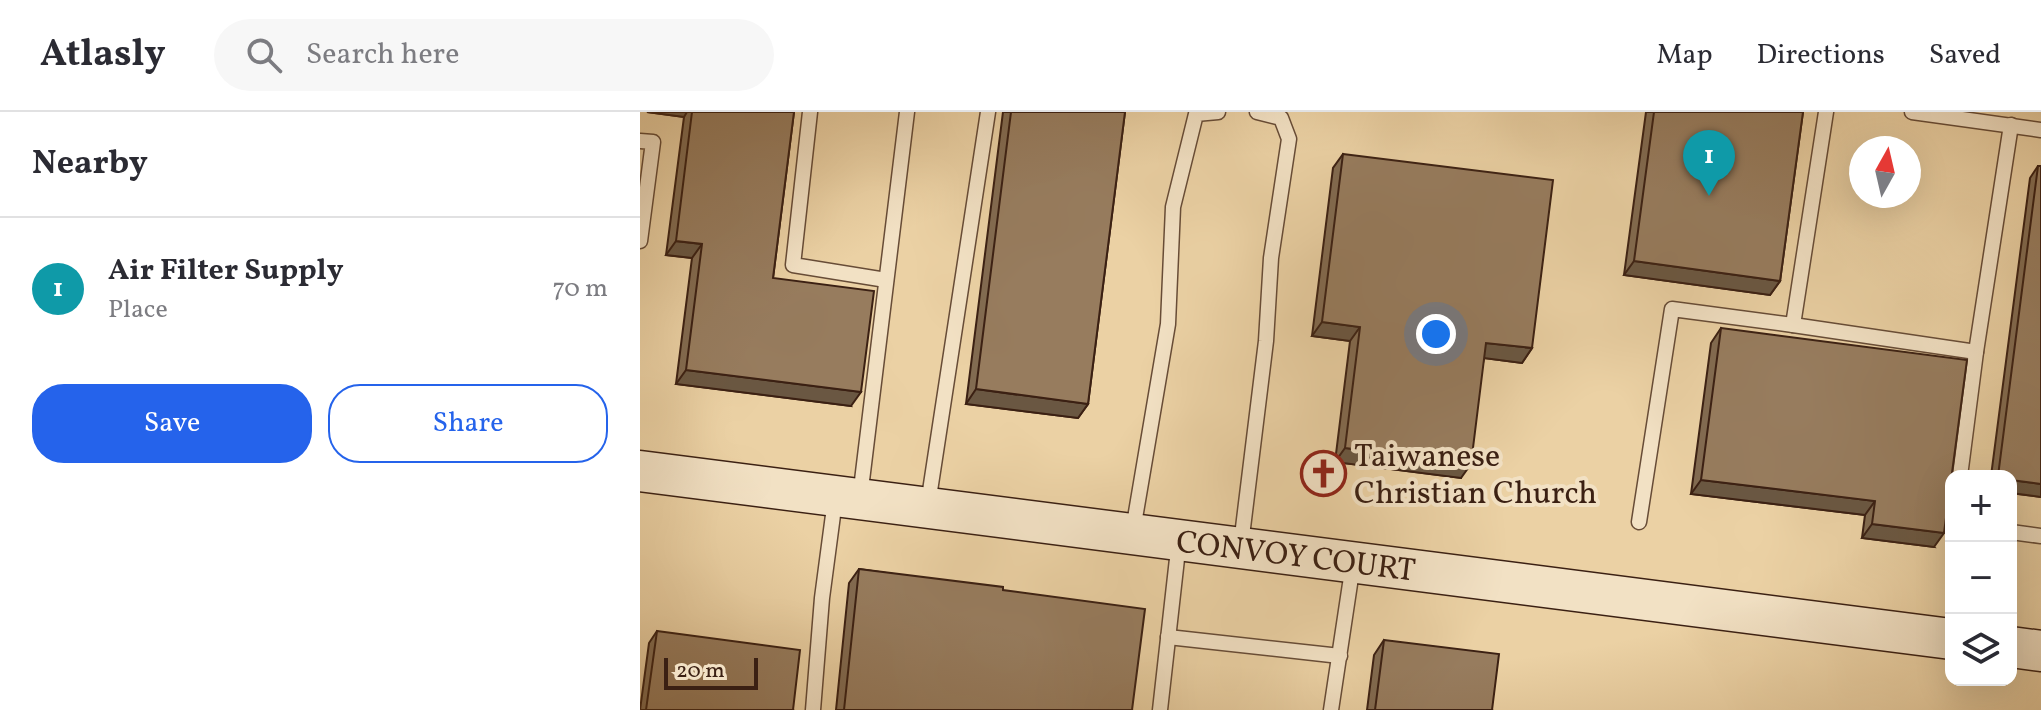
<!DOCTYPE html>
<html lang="en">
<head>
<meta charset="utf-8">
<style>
  :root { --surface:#fff; --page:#f7f7f7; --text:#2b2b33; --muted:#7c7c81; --line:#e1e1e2; --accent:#2563eb }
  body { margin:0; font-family:Vollkorn,serif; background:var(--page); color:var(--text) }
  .controls { position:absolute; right:24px; bottom:24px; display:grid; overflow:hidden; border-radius:16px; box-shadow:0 8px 32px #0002 }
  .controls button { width:72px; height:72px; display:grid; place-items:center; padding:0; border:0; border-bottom:2px solid var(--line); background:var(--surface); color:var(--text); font:40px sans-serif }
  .compass { position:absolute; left:1209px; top:24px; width:72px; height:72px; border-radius:50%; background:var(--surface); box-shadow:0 8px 32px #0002; rotate:8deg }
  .scale { position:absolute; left:24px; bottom:20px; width:94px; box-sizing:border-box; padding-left:8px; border:4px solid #3b2013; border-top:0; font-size:22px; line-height:28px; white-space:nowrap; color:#3b2013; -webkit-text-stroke:6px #f2e1c4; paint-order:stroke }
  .you { position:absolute; left:796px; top:222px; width:28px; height:28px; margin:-20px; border:6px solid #fff; border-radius:50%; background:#1a73e8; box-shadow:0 0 0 12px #1a73e833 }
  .badge { display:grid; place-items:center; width:52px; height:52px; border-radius:50%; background:var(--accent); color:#fff; font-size:26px; font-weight:700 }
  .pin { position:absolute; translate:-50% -66px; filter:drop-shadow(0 2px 4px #0008) }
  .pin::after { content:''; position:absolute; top:42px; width:28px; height:24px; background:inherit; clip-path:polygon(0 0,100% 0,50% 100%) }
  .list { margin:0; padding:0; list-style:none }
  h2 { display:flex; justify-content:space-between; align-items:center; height:104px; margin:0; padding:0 32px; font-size:34px }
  h2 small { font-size:26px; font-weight:400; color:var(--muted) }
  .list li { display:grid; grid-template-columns:52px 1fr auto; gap:24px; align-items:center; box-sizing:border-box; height:144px; padding:0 32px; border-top:2px solid var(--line) }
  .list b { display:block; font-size:30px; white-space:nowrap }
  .list p { margin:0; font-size:26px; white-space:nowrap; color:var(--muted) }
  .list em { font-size:26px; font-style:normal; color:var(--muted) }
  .actions { display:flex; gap:16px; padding:24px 32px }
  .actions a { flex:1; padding:18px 0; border:2px solid var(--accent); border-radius:32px; text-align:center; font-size:28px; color:var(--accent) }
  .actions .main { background:var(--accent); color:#fff }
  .icon { flex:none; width:44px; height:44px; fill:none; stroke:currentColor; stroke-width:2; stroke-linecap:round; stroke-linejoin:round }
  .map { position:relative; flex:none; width:1401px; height:598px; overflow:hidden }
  header { display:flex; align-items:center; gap:48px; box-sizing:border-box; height:112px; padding:0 40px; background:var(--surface); border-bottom:2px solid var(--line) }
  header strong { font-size:38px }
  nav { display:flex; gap:44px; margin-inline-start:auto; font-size:28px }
  .search { width:560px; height:72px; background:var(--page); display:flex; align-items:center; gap:20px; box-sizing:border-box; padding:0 28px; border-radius:44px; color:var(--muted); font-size:30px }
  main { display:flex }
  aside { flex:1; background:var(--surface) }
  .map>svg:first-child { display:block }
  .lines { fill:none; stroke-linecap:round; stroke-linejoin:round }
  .lane-casing { stroke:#674c37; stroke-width:17 }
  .secondary-casing { stroke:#3b2013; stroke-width:43 }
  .lane { stroke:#f2e1c4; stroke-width:14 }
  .secondary { stroke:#f2e1c4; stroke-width:40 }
  .wall { fill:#826b51; stroke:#3b2013; stroke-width:2 }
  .shaded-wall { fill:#6a5742; stroke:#3b2013; stroke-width:2 }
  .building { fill:#977c5e; stroke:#3b2013; stroke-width:2 }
  .labels { text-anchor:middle; stroke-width:8; stroke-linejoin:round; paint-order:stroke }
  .poi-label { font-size:32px; fill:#3b2013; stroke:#f2e1c4; text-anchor:start }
  .street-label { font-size:32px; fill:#3b2013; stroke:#f2e1c4 }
</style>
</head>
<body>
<header>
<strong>Atlasly</strong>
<div class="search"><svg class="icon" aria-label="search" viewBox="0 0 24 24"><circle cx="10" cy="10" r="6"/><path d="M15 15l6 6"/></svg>Search here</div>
<nav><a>Map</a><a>Directions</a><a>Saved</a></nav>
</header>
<main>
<aside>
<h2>Nearby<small></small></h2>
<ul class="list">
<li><span class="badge" style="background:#0f9aa8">1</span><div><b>Air Filter Supply</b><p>Place</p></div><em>70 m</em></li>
</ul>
<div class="actions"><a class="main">Save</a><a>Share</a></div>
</aside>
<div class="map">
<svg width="1401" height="598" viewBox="0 0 1401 598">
  <rect width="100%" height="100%" fill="#ebd1a4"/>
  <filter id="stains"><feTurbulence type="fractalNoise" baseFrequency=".0025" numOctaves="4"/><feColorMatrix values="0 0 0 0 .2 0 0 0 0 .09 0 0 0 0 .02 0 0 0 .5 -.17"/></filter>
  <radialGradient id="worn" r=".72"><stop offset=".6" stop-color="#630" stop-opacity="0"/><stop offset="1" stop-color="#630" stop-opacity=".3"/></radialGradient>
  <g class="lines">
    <defs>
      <g id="lane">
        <path d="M 170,0 L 153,153 L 246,168"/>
        <path d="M 1272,0 L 1401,18"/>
        <path d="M 0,29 L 13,30 L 0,129"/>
        <path d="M 1153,213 L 1336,240 L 1371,13"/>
        <path d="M 1320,364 L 1336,240"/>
        <path d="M 220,385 L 267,0"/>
        <path d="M 288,392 L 348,0"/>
        <path d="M 999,410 L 1032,197 L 1153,213 L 1186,0"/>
        <path d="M 493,418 L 528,212 L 533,95 L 556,2 L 578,0"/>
        <path d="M 1371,420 L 1401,424"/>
        <path d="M 601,432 L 626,229 L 631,146 L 649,27 L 641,6 L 617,0"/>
        <path d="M 528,525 L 700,544"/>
        <path d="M 173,598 L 182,486 L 195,388"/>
        <path d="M 520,598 L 539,429"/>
        <path d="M 691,598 L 713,452"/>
      </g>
      <g id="secondary">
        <path d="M 0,359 L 1311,527"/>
        <path d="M 1371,535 L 1401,539"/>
      </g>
    </defs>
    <use href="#lane" class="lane-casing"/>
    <use href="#secondary" class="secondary-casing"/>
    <use href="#lane" class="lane"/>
    <use href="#secondary" class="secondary"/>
  </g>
  <g class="wall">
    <path d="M 7,0 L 154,0 L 133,166 L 211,294 L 36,272 L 52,146 L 26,143 L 44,5 Z"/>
    <path d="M 363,0 L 485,0 L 448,292 L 438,306 L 326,292 Z"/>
    <path d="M 1006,0 L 1163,0 L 1140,169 L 1130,183 L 984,163 Z"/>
    <path d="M 703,42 L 892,236 L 882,251 L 844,246 L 821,366 L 695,350 L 710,229 L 672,224 L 693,56 Z"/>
    <path d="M 1398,54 L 1401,54 L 1401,385 L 1371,381 L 1371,364 L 1351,364 L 1390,66 Z"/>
    <path d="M 1081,216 L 1294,435 L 1222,426 L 1225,403 L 1051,382 L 1071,231 Z"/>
    <path d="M 219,457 L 363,478 L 492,598 L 196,598 L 209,471 Z"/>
    <path d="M 17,519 L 153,598 L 0,598 L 9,531 Z"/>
    <path d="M 744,528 L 852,598 L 727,598 L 734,543 Z"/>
  </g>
  <g class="shaded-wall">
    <path d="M 7,0 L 47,0 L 44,5 Z"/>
    <path d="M 36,129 L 62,132 L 52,146 L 26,143 Z"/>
    <path d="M 994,149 L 1140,169 L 1130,183 L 984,163 Z"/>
    <path d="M 682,210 L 720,215 L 710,229 L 672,224 Z"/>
    <path d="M 846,231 L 892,236 L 882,251 L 836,245 Z"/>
    <path d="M 46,258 L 221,280 L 211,294 L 36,272 Z"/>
    <path d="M 336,277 L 448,292 L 438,306 L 326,292 Z"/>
    <path d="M 705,336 L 831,352 L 821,366 L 695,350 Z"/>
    <path d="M 1061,368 L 1235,389 L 1225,403 L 1051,382 Z"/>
    <path d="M 1371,368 L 1401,372 L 1401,385 L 1371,381 Z"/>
    <path d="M 1232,412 L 1304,421 L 1294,435 L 1222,426 Z"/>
  </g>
  <g class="building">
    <path d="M 52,0 L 154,0 L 133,166 L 234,179 L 221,280 L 46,258 L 62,132 L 36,129 Z"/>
    <path d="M 371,0 L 485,0 L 448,292 L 336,277 Z"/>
    <path d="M 1014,0 L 1163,0 L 1140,169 L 994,149 Z"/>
    <path d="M 703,42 L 913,68 L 892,236 L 846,231 L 831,352 L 705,336 L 720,215 L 682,210 Z"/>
    <path d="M 1398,54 L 1401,54 L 1401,372 L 1371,368 L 1371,364 L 1358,364 Z"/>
    <path d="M 1081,216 L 1327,248 L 1304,421 L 1232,412 L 1235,389 L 1061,368 Z"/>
    <path d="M 219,457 L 363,475 L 363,478 L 505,497 L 492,598 L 204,598 Z"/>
    <path d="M 17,519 L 160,538 L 153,598 L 6,598 Z"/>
    <path d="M 744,528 L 859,542 L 852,598 L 735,598 Z"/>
  </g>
  <defs>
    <symbol id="church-ring" viewBox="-11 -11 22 22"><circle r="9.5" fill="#f2e1c4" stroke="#8f2418" stroke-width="1.5"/><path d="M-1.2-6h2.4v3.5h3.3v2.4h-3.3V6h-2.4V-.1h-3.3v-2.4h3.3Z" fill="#8f2418"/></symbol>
  </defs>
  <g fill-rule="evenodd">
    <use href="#church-ring" x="658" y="336" width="51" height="51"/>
  </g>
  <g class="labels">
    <g class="poi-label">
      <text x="714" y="354">Taiwanese<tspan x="714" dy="37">Christian Church</tspan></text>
    </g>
    <g class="street-label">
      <text transform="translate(656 443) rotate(7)" y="11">CONVOY COURT</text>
    </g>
  </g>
  <rect width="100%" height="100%" filter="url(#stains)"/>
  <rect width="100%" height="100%" fill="url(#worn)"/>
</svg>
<div class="controls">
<button>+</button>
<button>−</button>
<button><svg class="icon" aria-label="layers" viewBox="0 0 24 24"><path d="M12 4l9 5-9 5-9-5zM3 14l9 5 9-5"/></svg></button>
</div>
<svg class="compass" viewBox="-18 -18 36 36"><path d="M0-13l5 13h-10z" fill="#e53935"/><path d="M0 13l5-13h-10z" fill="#7c7c81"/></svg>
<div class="scale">20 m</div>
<div class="you"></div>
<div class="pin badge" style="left:1069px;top:84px;background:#0f9aa8">1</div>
</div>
</main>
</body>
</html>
